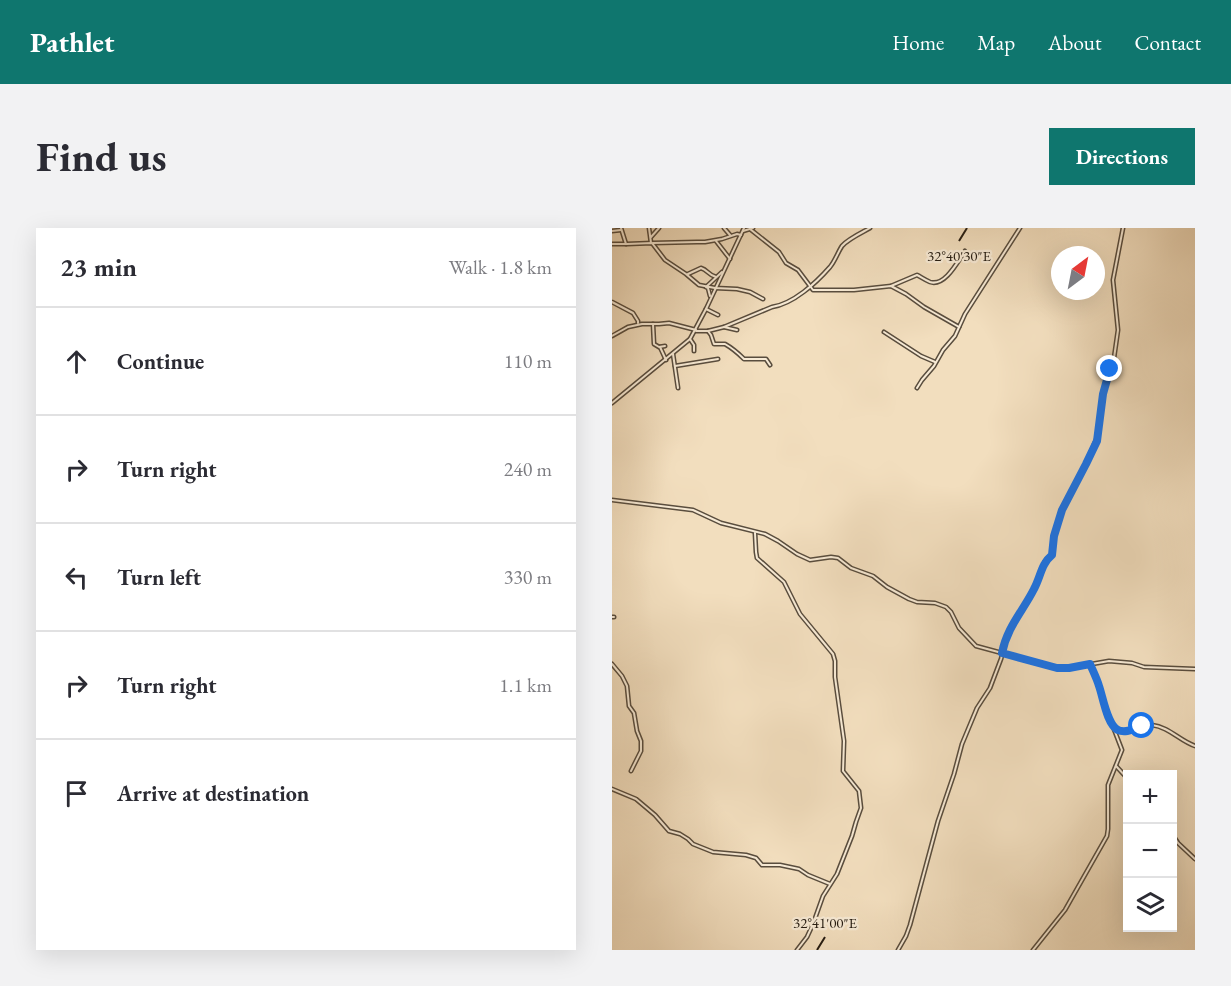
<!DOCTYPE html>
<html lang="en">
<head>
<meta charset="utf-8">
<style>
  :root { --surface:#fff; --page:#f2f2f3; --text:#2b2b33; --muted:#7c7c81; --line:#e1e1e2; --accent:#0f766e }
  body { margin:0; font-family:"EB Garamond",serif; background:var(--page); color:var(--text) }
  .controls { position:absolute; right:18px; bottom:18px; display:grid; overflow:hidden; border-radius:0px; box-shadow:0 6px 24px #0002 }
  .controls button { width:54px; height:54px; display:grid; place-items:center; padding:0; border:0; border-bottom:2px solid var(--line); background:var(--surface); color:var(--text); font:30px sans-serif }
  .compass { position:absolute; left:439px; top:18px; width:54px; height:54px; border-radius:50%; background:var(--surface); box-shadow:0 6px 24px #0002; rotate:32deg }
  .stop { position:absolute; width:18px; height:18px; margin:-14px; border:4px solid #1a73e8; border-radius:50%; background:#fff }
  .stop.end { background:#1a73e8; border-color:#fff; box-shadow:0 2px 6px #0008 }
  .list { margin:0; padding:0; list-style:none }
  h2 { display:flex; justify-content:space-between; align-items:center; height:78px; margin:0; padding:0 24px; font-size:26px }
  h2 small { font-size:20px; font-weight:400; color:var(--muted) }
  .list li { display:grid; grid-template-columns:39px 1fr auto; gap:18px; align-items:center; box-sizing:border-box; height:108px; padding:0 24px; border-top:2px solid var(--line) }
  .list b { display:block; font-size:22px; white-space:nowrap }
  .list em { font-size:20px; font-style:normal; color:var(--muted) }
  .icon { flex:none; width:33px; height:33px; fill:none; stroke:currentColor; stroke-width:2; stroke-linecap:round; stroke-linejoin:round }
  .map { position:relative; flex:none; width:583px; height:722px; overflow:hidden; border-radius:0px }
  header { display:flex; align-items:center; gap:36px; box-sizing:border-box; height:84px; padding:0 30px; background:var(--accent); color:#fff }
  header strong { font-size:28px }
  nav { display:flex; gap:33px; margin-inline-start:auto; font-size:21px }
  .intro { display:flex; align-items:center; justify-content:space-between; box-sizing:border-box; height:144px; padding:0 36px }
  h1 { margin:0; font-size:42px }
  .button { padding:15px 27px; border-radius:0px; background:var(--accent); color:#fff; font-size:21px; font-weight:700 }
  main { display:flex; gap:36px; padding:0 36px }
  aside { flex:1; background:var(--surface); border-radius:0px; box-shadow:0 6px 24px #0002 }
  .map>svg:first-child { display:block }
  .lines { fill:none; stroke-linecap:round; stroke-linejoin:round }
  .street-casing { stroke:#594d3e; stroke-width:5 }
  .street { stroke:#f7ead5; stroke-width:2 }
  .route { stroke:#1a73e8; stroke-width:8 }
  .ticks { fill:none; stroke:#261d13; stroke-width:2 }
  .ticks-label { font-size:15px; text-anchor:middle; fill:#261d13; stroke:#f7ead5; stroke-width:4.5; stroke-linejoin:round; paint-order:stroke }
</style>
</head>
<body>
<header>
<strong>Pathlet</strong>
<nav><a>Home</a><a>Map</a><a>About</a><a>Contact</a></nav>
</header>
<div class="intro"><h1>Find us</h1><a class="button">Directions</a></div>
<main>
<aside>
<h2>23 min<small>Walk · 1.8 km</small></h2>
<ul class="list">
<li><svg class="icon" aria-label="ahead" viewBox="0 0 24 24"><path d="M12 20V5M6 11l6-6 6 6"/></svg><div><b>Continue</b></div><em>110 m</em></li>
<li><svg class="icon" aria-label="right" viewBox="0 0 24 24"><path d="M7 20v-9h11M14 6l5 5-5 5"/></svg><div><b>Turn right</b></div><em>240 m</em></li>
<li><svg class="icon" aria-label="left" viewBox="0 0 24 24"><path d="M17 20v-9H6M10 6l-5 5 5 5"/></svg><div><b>Turn left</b></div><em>330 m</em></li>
<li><svg class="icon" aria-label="right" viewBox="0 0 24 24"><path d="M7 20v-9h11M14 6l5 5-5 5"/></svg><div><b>Turn right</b></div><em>1.1 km</em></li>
<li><svg class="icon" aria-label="arrive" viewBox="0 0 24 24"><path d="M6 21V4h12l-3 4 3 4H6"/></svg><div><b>Arrive at destination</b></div></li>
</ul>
</aside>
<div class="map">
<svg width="583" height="722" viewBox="0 0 583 722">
  <rect width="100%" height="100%" fill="#f2debe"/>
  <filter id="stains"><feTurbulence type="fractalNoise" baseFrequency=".00333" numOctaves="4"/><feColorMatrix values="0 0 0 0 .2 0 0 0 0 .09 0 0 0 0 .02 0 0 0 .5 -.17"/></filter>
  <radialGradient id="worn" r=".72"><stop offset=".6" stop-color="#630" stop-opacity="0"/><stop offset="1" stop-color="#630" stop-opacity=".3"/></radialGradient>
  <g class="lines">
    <defs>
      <g id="street">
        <path d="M 9,0 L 14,16"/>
        <path d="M 37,0 L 39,15"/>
        <path d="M 112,0 L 118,7"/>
        <path d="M 138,1 L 167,24 L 174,35 L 186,42 L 201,62 L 242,62 L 279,58 L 294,66 L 312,79 L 347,99"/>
        <path d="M 0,3 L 9,2"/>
        <path d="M 131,3 L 141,0"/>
        <path d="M 39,9 L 47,0"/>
        <path d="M 104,13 L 118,31"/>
        <path d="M 41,15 L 85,14 L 93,14 L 110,11 L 125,6 L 129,7"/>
        <path d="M 0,16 L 15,16 L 40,15 L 53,32 L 74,46 L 87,57 L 103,60 L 125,61 L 138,64 L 151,71"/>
        <path d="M 76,46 L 89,40 C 96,42 96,47 104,49"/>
        <path d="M 279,58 L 305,47 C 309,49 313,52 318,54 C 333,59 346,33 353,23"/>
        <path d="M 98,68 L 96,60 L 94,59 L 110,44"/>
        <path d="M 0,74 L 21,85 L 26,93 L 26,95"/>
        <path d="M 94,81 L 106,87"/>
        <path d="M 41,96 L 42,116 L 47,119 L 53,118"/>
        <path d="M 112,99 L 125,102"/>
        <path d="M 84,103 L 96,103 L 112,99 L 160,79 C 181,76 204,55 218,39 C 223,33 226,24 230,18 C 236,11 249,5 258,0"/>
        <path d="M 96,103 L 99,107 L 102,116 L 113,116 C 120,120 126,125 132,131 L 154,131 L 158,137"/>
        <path d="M 272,104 L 309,128 L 323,134"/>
        <path d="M 0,108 L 16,99 L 30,96 L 47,96 L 57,95 L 84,102"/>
        <path d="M 78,111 L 82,117 L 82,123"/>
        <path d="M 48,119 L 54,132"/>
        <path d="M 61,126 L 66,160"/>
        <path d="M 63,138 L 106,131"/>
        <path d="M 305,160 L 310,152 L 322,138 L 331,122 L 343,108 L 353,86 L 408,0"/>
        <path d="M 0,175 L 78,111 L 94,81 L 132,0"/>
        <path d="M 0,272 L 81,282 L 109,295 L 153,306 L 166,313 L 185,326 L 198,332 L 219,329 L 226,330 L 239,340 L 261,348 L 275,359 L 297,371 L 305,374 L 323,375 L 334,379 L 339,384 L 347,400 L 364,418 L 445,440 L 457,440 L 497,433 L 520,435 L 532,439 L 583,441"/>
        <path d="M 143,305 L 144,324 L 145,330 L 172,354 L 188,386 L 221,426 L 223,433 L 223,449 L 232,513 L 231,543 L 247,563 L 249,580 L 244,594 L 240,608 L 225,646 L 211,668 L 201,696 L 195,709 L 185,722"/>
        <path d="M 0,389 L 2,389"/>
        <path d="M 0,436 L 10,448 L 15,458 L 17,478 L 22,485 L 25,503 L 29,513 L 29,523 L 19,543"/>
        <path d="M 504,500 C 516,508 527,495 540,497 C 557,499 568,513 583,518"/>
        <path d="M 504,538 L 516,551"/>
        <path d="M 0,561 L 24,571 L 43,587 L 57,603 L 68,606 L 76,611 L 81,616 L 101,624 L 134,627 L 144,630 L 150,637 L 168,637 L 187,641 L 196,647 L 218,656"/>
        <path d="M 560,606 L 566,615 L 583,631"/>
        <path d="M 286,722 L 294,708 L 298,697 L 326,593 L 342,546 L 350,516 L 365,480 L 378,460 L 389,431 L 397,402 L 422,361 L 433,333 L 440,326 L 442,308 L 450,282 L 474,236 L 486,207 L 491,166 L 502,130 L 506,102 L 501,52 L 511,0"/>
        <path d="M 421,722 L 453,682 L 495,608 L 496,601 L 496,557 L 510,522 L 495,483 L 487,457 L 478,436"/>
      </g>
    </defs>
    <use href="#street" class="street-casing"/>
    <use href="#street" class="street"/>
  </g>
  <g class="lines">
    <path class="route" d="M 498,141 L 491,166 L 485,213 L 474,236 L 450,282 L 442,308 L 440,327 C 429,336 429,348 422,361 C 411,383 395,399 390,425 L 445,440 L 457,440 L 478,436 C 481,443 485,451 487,458 C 491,469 495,497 506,502 C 514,506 523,500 530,498"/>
  </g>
  <path class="ticks" d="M 347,13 L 355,0M 205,722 L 213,709"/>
  <g class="ticks-label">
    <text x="347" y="33">32°40'30"E</text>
    <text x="213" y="700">32°41'00"E</text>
  </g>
  <rect width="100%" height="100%" filter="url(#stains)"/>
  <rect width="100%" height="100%" fill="url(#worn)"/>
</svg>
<div class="controls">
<button>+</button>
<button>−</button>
<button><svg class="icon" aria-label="layers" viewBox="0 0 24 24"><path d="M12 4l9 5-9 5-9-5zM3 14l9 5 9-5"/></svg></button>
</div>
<svg class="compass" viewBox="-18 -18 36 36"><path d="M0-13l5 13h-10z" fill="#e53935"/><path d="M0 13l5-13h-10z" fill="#7c7c81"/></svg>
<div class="stop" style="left:530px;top:498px"></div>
<div class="stop end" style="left:498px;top:141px"></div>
</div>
</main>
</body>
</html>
